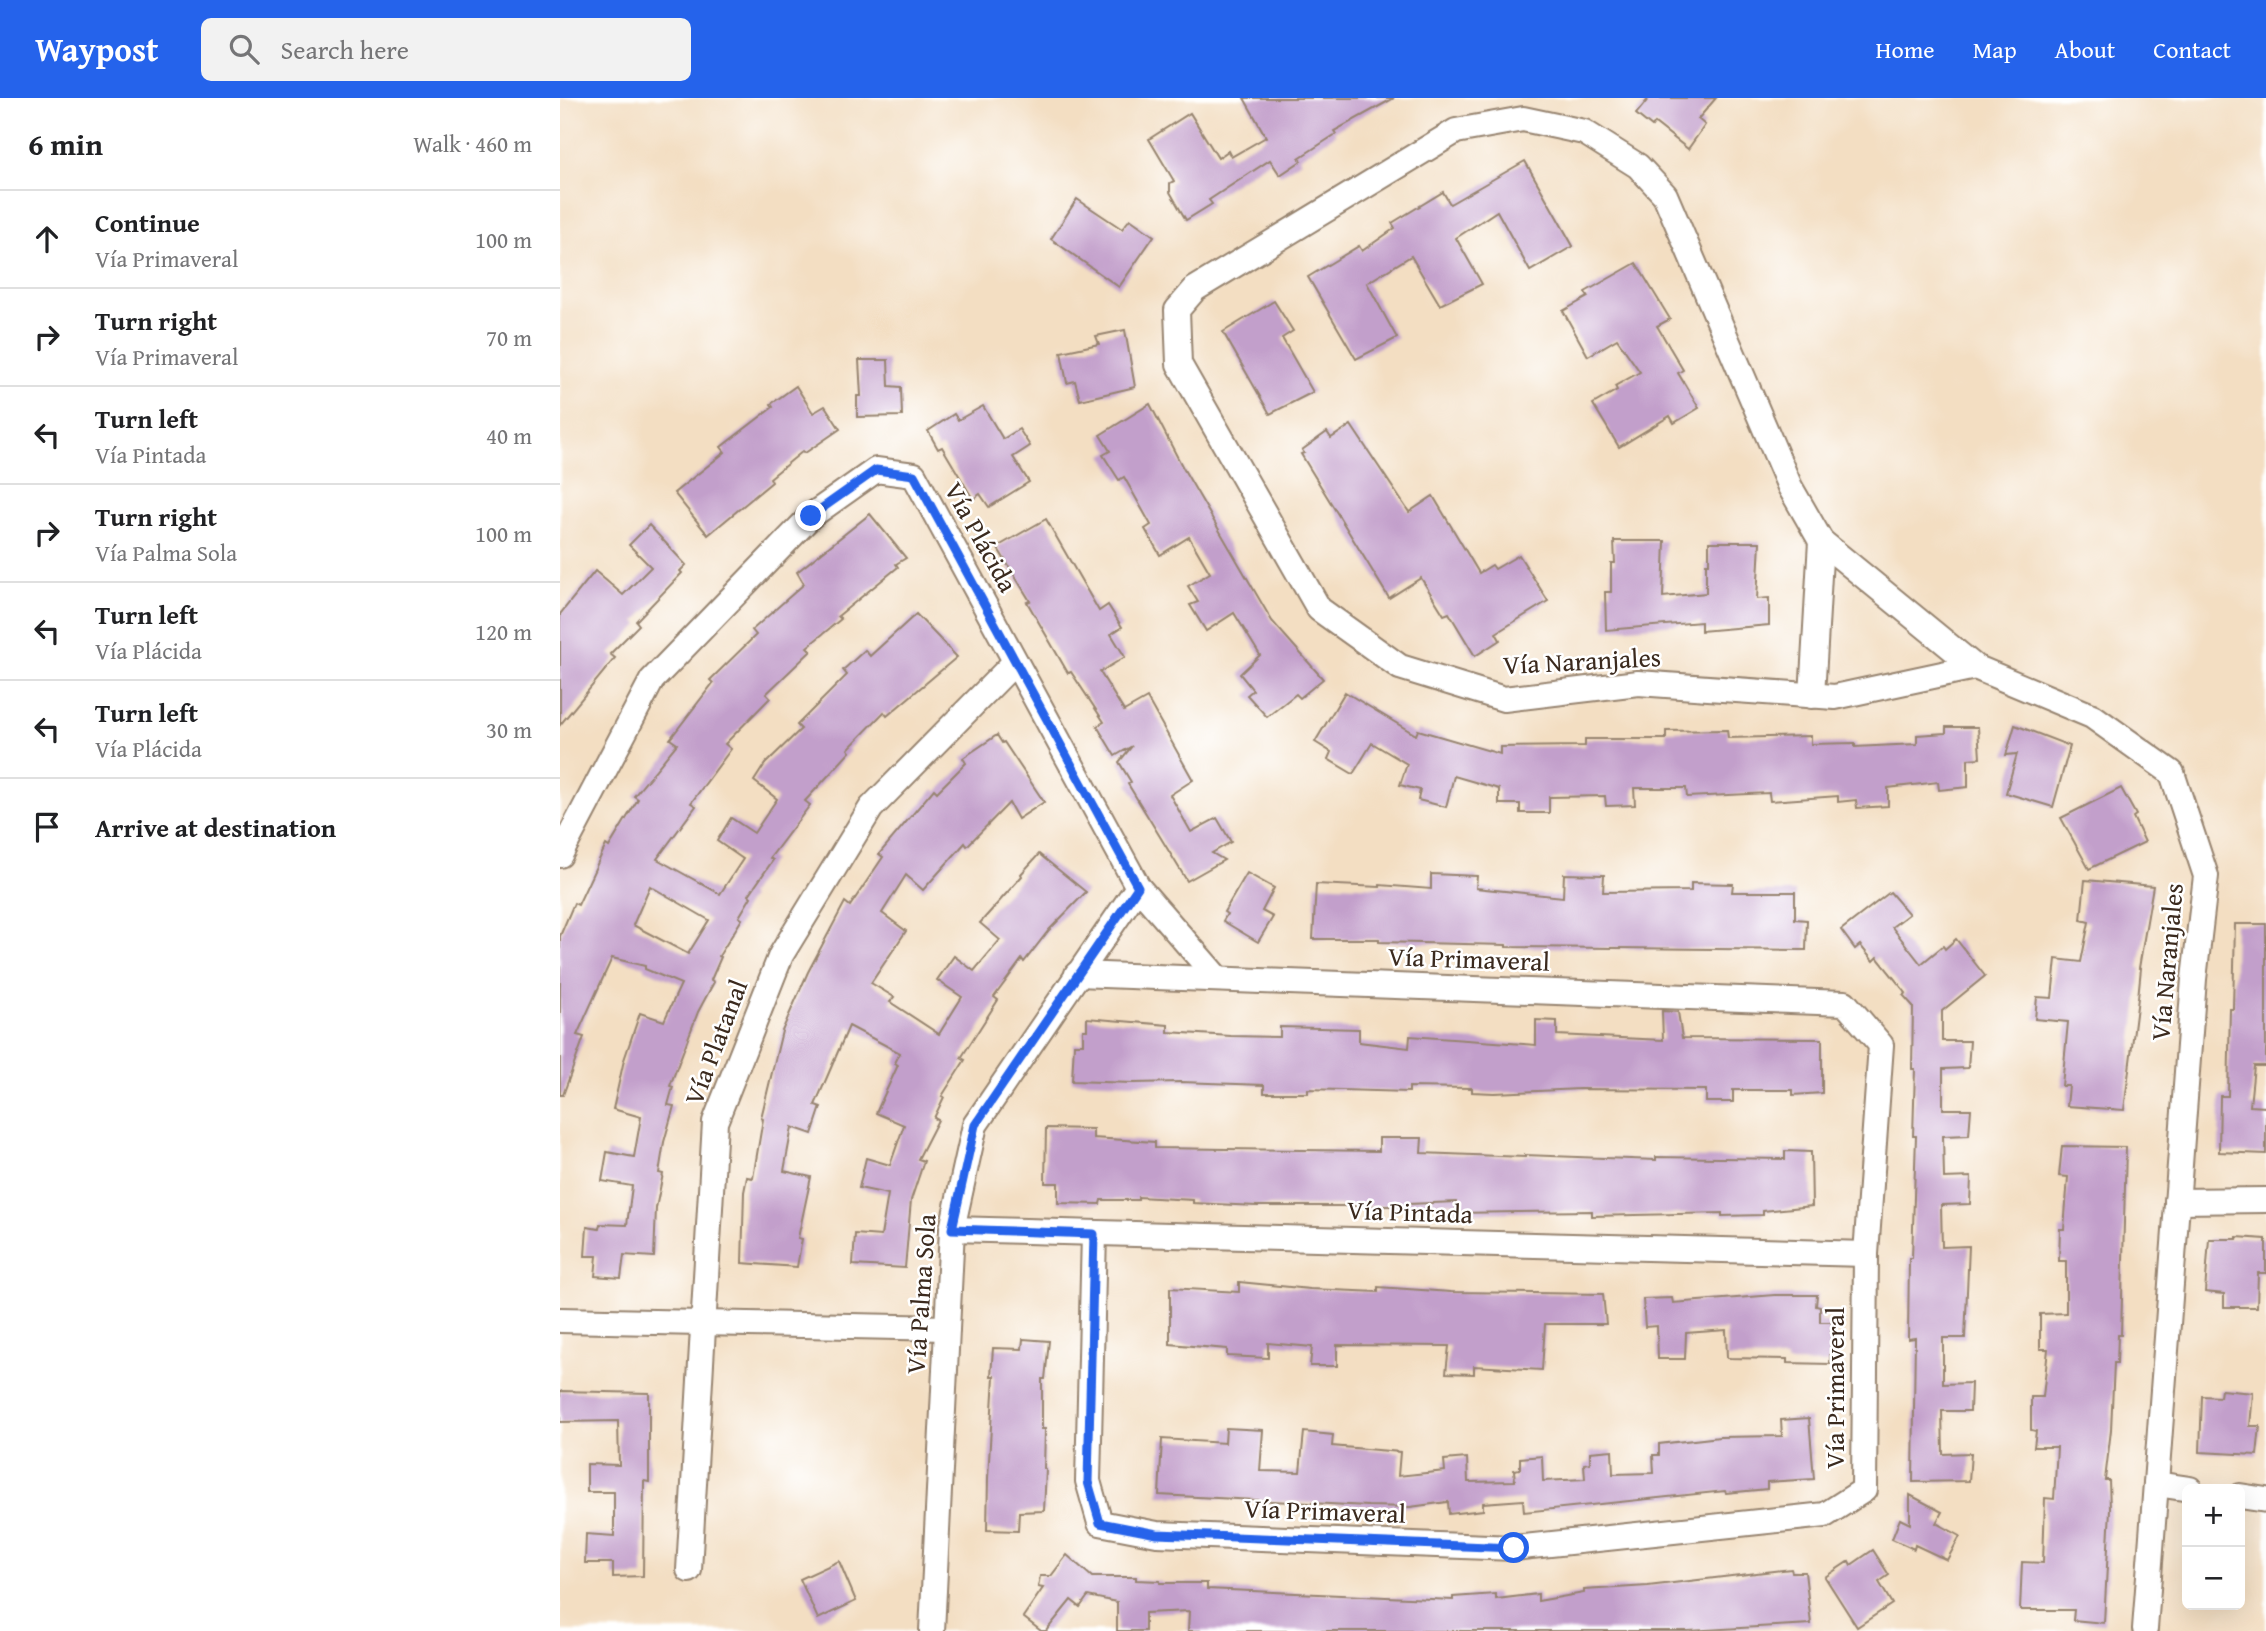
<!DOCTYPE html>
<html lang="en">
<head>
<meta charset="utf-8">
<style>
  :root { --surface:#fff; --page:#f2f2f2; --text:#202124; --muted:#757577; --line:#e0e0e0; --accent:#2563eb }
  body { margin:0; font-family:"Gentium Book Plus",serif; background:var(--page); color:var(--text) }
  .controls { position:absolute; right:21px; bottom:21px; display:grid; overflow:hidden; border-radius:10px; box-shadow:0 7px 28px #0002 }
  .controls button { width:63px; height:63px; display:grid; place-items:center; padding:0; border:0; border-bottom:2px solid var(--line); background:var(--surface); color:var(--text); font:35px sans-serif }
  .stop { position:absolute; width:21px; height:21px; margin:-16px; border:5px solid #2563eb; border-radius:50%; background:#fff }
  .stop.end { background:#2563eb; border-color:#fff; box-shadow:0 2px 7px #0008 }
  .list { margin:0; padding:0; list-style:none }
  h2 { display:flex; justify-content:space-between; align-items:center; height:91px; margin:0; padding:0 28px; font-size:30px }
  h2 small { font-size:23px; font-weight:400; color:var(--muted) }
  .list li { display:grid; grid-template-columns:46px 1fr auto; gap:21px; align-items:center; box-sizing:border-box; height:98px; padding:0 28px; border-top:2px solid var(--line) }
  .list b { display:block; font-size:26px; white-space:nowrap }
  .list p { margin:0; font-size:23px; white-space:nowrap; color:var(--muted) }
  .list em { font-size:23px; font-style:normal; color:var(--muted) }
  .icon { flex:none; width:38px; height:38px; fill:none; stroke:currentColor; stroke-width:2; stroke-linecap:round; stroke-linejoin:round }
  .map { position:relative; flex:none; width:1706px; height:1533px; overflow:hidden }
  header { display:flex; align-items:center; gap:42px; box-sizing:border-box; height:98px; padding:0 35px; background:var(--accent); color:#fff }
  header strong { font-size:33px }
  nav { display:flex; gap:38px; margin-inline-start:auto; font-size:24px }
  .search { width:490px; height:63px; background:var(--page); display:flex; align-items:center; gap:18px; box-sizing:border-box; padding:0 24px; border-radius:10px; color:var(--muted); font-size:26px }
  main { display:flex }
  aside { flex:1; background:var(--surface) }
  .map>svg:first-child { display:block }
  .building { fill:#c29fcb; fill-rule:evenodd }
  .lines { fill:none; stroke-linecap:round; stroke-linejoin:round }
  .minor-casing { stroke:#978470; stroke-width:28 }
  .minor { stroke:#fff; stroke-width:24 }
  .route { stroke:#2563eb; stroke-width:9 }
  .labels { text-anchor:middle; stroke-width:5; stroke-linejoin:round; paint-order:stroke }
  .street-label { font-size:26px; fill:#3b2a1e; stroke:#fff }
</style>
</head>
<body>
<header>
<strong>Waypost</strong>
<div class="search"><svg class="icon" aria-label="search" viewBox="0 0 24 24"><circle cx="10" cy="10" r="6"/><path d="M15 15l6 6"/></svg>Search here</div>
<nav><a>Home</a><a>Map</a><a>About</a><a>Contact</a></nav>
</header>
<main>
<aside>
<h2>6 min<small>Walk · 460 m</small></h2>
<ul class="list">
<li><svg class="icon" aria-label="ahead" viewBox="0 0 24 24"><path d="M12 20V5M6 11l6-6 6 6"/></svg><div><b>Continue</b><p>Vía Primaveral</p></div><em>100 m</em></li>
<li><svg class="icon" aria-label="right" viewBox="0 0 24 24"><path d="M7 20v-9h11M14 6l5 5-5 5"/></svg><div><b>Turn right</b><p>Vía Primaveral</p></div><em>70 m</em></li>
<li><svg class="icon" aria-label="left" viewBox="0 0 24 24"><path d="M17 20v-9H6M10 6l-5 5 5 5"/></svg><div><b>Turn left</b><p>Vía Pintada</p></div><em>40 m</em></li>
<li><svg class="icon" aria-label="right" viewBox="0 0 24 24"><path d="M7 20v-9h11M14 6l5 5-5 5"/></svg><div><b>Turn right</b><p>Vía Palma Sola</p></div><em>100 m</em></li>
<li><svg class="icon" aria-label="left" viewBox="0 0 24 24"><path d="M17 20v-9H6M10 6l-5 5 5 5"/></svg><div><b>Turn left</b><p>Vía Plácida</p></div><em>120 m</em></li>
<li><svg class="icon" aria-label="left" viewBox="0 0 24 24"><path d="M17 20v-9H6M10 6l-5 5 5 5"/></svg><div><b>Turn left</b><p>Vía Plácida</p></div><em>30 m</em></li>
<li><svg class="icon" aria-label="arrive" viewBox="0 0 24 24"><path d="M6 21V4h12l-3 4 3 4H6"/></svg><div><b>Arrive at destination</b></div></li>
</ul>
</aside>
<div class="map">
<svg width="1706" height="1533" viewBox="0 0 1706 1533">
  <rect width="100%" height="100%" fill="#fff"/>
  <filter id="ink" filterUnits="userSpaceOnUse"><feTurbulence type="fractalNoise" baseFrequency=".0143" numOctaves="2"/><feDisplacementMap in="SourceGraphic" scale="14" xChannelSelector="R" yChannelSelector="G"/><feConvolveMatrix kernelMatrix="1 2 1 2 8 2 1 2 1" color-interpolation-filters="sRGB"/></filter>
  <filter id="wash" filterUnits="userSpaceOnUse"><feTurbulence type="fractalNoise" baseFrequency=".00686" numOctaves="4" result="noise"/><feDisplacementMap in="SourceGraphic" scale="28" xChannelSelector="R" yChannelSelector="G"/><feGaussianBlur stdDeviation="1.57" result="paint"/><feColorMatrix in="noise" values="0 0 0 0 0 0 0 0 0 0 0 0 0 0 0 0 0 1.4 0 .05"/><feComposite in="paint" operator="in"/></filter>
  <g filter="url(#wash)">
    <rect width="100%" height="100%" fill="#f3dec2"/>
    <g id="blocks">
      <g class="building">
        <path d="M 684,0 L 834,0 L 774,33 L 776,36 L 739,60 L 741,63 L 720,77 L 710,62 L 649,102 L 652,106 L 626,122 L 610,94 L 610,85 L 614,83 L 589,41 L 630,15 L 658,60 L 668,53 L 671,59 L 706,39 Z"/>
        <path d="M 1089,0 L 1156,0 L 1138,21 L 1145,27 L 1128,51 L 1095,25 L 1092,29 L 1076,16 Z"/>
        <path d="M 965,63 L 1013,148 L 970,173 L 937,113 L 896,140 L 922,186 L 880,207 L 851,158 L 807,185 L 837,240 L 796,261 L 748,179 L 799,148 L 802,153 L 835,130 L 832,125 L 883,94 L 890,106 Z"/>
        <path d="M 517,101 L 562,131 L 570,121 L 594,138 L 559,189 L 491,141 Z"/>
        <path d="M 1076,165 L 1110,221 L 1097,228 L 1123,272 L 1118,275 L 1139,310 L 1114,325 L 1110,318 L 1059,349 L 1033,306 L 1057,292 L 1055,288 L 1080,274 L 1057,241 L 1028,258 L 1003,213 L 1028,199 L 1025,194 Z"/>
        <path d="M 714,203 L 733,233 L 722,240 L 753,294 L 710,316 L 663,234 Z"/>
        <path d="M 565,232 L 575,289 L 520,302 L 515,283 L 507,285 L 501,254 L 539,246 L 536,238 Z"/>
        <path d="M 299,262 L 328,262 L 329,288 L 341,289 L 342,318 L 297,319 L 297,298 L 301,298 Z"/>
        <path d="M 236,288 L 253,315 L 265,308 L 280,331 L 245,355 L 243,353 L 210,380 L 212,384 L 148,437 L 114,395 L 165,354 L 161,349 L 213,309 L 211,306 Z"/>
        <path d="M 590,306 L 623,370 L 712,523 L 763,581 L 740,600 L 736,596 L 707,619 L 687,597 L 693,592 L 680,576 L 700,557 L 674,515 L 646,533 L 630,507 L 638,504 L 628,488 L 650,475 L 629,439 L 600,457 L 585,431 L 591,427 L 564,379 L 559,382 L 543,357 L 550,353 L 540,337 Z"/>
        <path d="M 423,308 L 443,341 L 459,331 L 470,348 L 453,359 L 469,384 L 429,409 L 420,396 L 413,401 L 382,349 L 378,351 L 368,333 L 394,316 L 398,322 Z"/>
        <path d="M 791,327 L 849,414 L 873,398 L 919,475 L 932,467 L 935,471 L 959,457 L 988,503 L 936,535 L 940,542 L 915,558 L 889,515 L 884,517 L 861,480 L 829,500 L 741,356 L 744,355 L 742,352 L 767,334 L 771,340 Z"/>
        <path d="M 310,416 L 346,460 L 336,466 L 338,469 L 278,518 L 281,521 L 247,549 L 251,553 L 206,596 L 210,600 L 165,646 L 171,651 L 131,705 L 136,708 L 97,761 L 160,796 L 183,761 L 157,743 L 171,720 L 194,735 L 217,701 L 194,683 L 205,666 L 241,631 L 237,627 L 287,577 L 283,572 L 305,552 L 310,558 L 356,516 L 397,559 L 327,618 L 324,614 L 288,651 L 290,654 L 245,703 L 250,707 L 210,760 L 213,762 L 189,797 L 191,799 L 179,819 L 182,821 L 159,858 L 161,859 L 151,882 L 154,884 L 138,914 L 110,988 L 113,989 L 108,1007 L 114,1008 L 104,1044 L 99,1075 L 103,1076 L 96,1110 L 94,1159 L 64,1157 L 61,1180 L 35,1178 L 37,1158 L 25,1158 L 27,1129 L 39,1131 L 40,1126 L 67,1127 L 72,1088 L 42,1083 L 47,1054 L 74,1059 L 81,1019 L 53,1011 L 64,962 L 80,915 L 104,923 L 121,886 L 85,871 L 85,868 L 52,860 L 17,937 L 24,939 L 3,997 L 0,997 L 0,838 L 14,805 L 18,807 L 46,747 L 49,749 L 78,701 L 74,698 L 117,646 L 110,641 L 153,585 L 150,582 L 196,537 L 192,532 L 244,486 L 237,474 ZM 90,788 L 149,822 L 128,856 L 73,827 Z"/>
        <path d="M 486,421 L 539,513 L 548,507 L 562,529 L 551,536 L 565,559 L 540,574 L 564,613 L 587,600 L 633,682 L 610,697 L 631,734 L 657,720 L 671,744 L 652,755 L 664,762 L 627,783 L 568,686 L 571,684 L 559,664 L 572,648 L 555,658 L 537,628 L 544,624 L 511,574 L 508,575 L 467,504 L 470,503 L 437,449 Z"/>
        <path d="M 89,427 L 126,467 L 120,473 L 122,475 L 76,523 L 79,527 L 50,556 L 55,560 L 0,627 L 0,516 L 35,473 L 63,497 L 91,469 L 69,447 Z"/>
        <path d="M 1054,443 L 1105,443 L 1103,499 L 1146,495 L 1146,466 L 1149,466 L 1149,444 L 1200,444 L 1197,501 L 1209,500 L 1209,527 L 1141,533 L 1141,524 L 1046,532 L 1045,494 L 1051,494 L 1051,465 L 1055,465 Z"/>
        <path d="M 785,594 L 856,637 L 858,632 L 940,656 L 940,649 L 1025,648 L 1025,641 L 1106,641 L 1106,633 L 1167,632 L 1168,640 L 1251,638 L 1251,646 L 1295,645 L 1295,649 L 1357,646 L 1357,637 L 1386,635 L 1386,629 L 1418,629 L 1420,660 L 1408,661 L 1408,689 L 1379,692 L 1378,684 L 1328,690 L 1328,708 L 1297,710 L 1296,702 L 1278,704 L 1278,698 L 1210,703 L 1209,695 L 1127,699 L 1126,690 L 1074,690 L 1075,707 L 1046,708 L 1045,698 L 989,699 L 989,715 L 960,715 L 960,706 L 939,706 L 939,691 L 894,678 L 886,709 L 858,702 L 860,692 L 840,687 L 847,666 L 812,645 L 793,676 L 768,661 L 771,654 L 755,644 Z"/>
        <path d="M 1455,627 L 1510,648 L 1493,709 L 1446,695 L 1457,656 L 1446,657 Z"/>
        <path d="M 437,637 L 442,645 L 444,644 L 484,704 L 458,721 L 449,705 L 407,748 L 405,745 L 363,792 L 346,777 L 322,815 L 346,833 L 311,885 L 334,899 L 330,904 L 379,936 L 402,899 L 377,882 L 394,858 L 414,873 L 440,842 L 420,825 L 462,778 L 461,776 L 479,756 L 526,794 L 489,832 L 464,864 L 462,861 L 434,899 L 438,902 L 401,960 L 405,962 L 382,998 L 384,999 L 374,1020 L 378,1022 L 358,1061 L 364,1063 L 351,1102 L 345,1170 L 293,1167 L 295,1136 L 321,1138 L 328,1096 L 299,1090 L 306,1060 L 330,1067 L 344,1027 L 316,1015 L 338,967 L 335,965 L 340,955 L 289,928 L 255,1007 L 261,1009 L 252,1036 L 232,1029 L 224,1073 L 251,1079 L 238,1140 L 242,1141 L 237,1169 L 182,1165 L 184,1094 L 187,1079 L 193,1080 L 203,1021 L 201,1020 L 222,933 L 248,874 L 285,804 L 290,808 L 323,759 L 319,756 L 374,691 L 377,694 L 406,665 L 403,660 Z"/>
        <path d="M 1561,690 L 1576,717 L 1573,719 L 1585,744 L 1529,771 L 1501,720 Z"/>
        <path d="M 687,775 L 714,790 L 702,813 L 713,819 L 698,844 L 663,823 L 667,816 L 664,814 Z"/>
        <path d="M 871,776 L 917,778 L 916,790 L 1003,799 L 1004,776 L 1044,777 L 1043,794 L 1131,793 L 1131,785 L 1173,786 L 1172,794 L 1235,794 L 1235,821 L 1247,822 L 1246,852 L 946,849 L 946,847 L 819,844 L 819,841 L 753,841 L 756,786 L 820,789 L 820,787 L 871,791 Z"/>
        <path d="M 1525,782 L 1593,788 L 1579,870 L 1581,870 L 1578,900 L 1564,1012 L 1507,1008 L 1509,988 L 1502,988 L 1508,924 L 1475,921 L 1477,899 L 1492,900 L 1496,861 L 1521,864 L 1529,824 L 1521,822 Z"/>
        <path d="M 1330,794 L 1349,816 L 1332,829 L 1361,866 L 1383,848 L 1385,851 L 1396,841 L 1425,878 L 1382,913 L 1382,943 L 1410,943 L 1408,970 L 1383,971 L 1383,1011 L 1411,1011 L 1409,1037 L 1383,1038 L 1384,1080 L 1411,1079 L 1410,1106 L 1381,1107 L 1382,1149 L 1409,1148 L 1405,1240 L 1383,1240 L 1383,1286 L 1411,1285 L 1410,1313 L 1382,1313 L 1383,1356 L 1411,1355 L 1409,1383 L 1353,1384 L 1355,1240 L 1348,1241 L 1349,1160 L 1352,1160 L 1356,1038 L 1353,1038 L 1355,971 L 1352,971 L 1353,908 L 1343,897 L 1346,895 L 1317,859 L 1313,863 L 1300,847 L 1295,851 L 1281,832 Z"/>
        <path d="M 1675,826 L 1706,826 L 1706,968 L 1694,968 L 1690,1008 L 1706,1009 L 1706,1056 L 1659,1054 L 1660,998 L 1668,998 L 1670,911 L 1673,911 Z"/>
        <path d="M 1102,913 L 1118,914 L 1122,940 L 1262,941 L 1262,995 L 1233,997 L 1233,992 L 1173,992 L 1173,1004 L 1146,1004 L 1146,992 L 1020,991 L 934,995 L 912,994 L 912,990 L 849,989 L 849,994 L 748,991 L 748,995 L 704,995 L 704,987 L 621,984 L 573,985 L 512,983 L 514,946 L 523,946 L 523,932 L 527,932 L 527,920 L 608,927 L 608,934 L 671,938 L 720,939 L 720,929 L 799,931 L 799,944 L 849,950 L 850,938 L 976,947 L 976,922 L 997,923 L 997,937 L 1103,942 Z"/>
        <path d="M 486,1030 L 533,1031 L 533,1040 L 595,1044 L 595,1050 L 819,1053 L 819,1040 L 862,1040 L 861,1055 L 965,1059 L 965,1057 L 1096,1062 L 1096,1059 L 1225,1061 L 1225,1053 L 1251,1054 L 1252,1108 L 1203,1113 L 1203,1117 L 1162,1118 L 1162,1115 L 1032,1118 L 1032,1113 L 896,1115 L 896,1104 L 848,1106 L 848,1108 L 697,1108 L 633,1105 L 633,1102 L 578,1099 L 578,1102 L 541,1102 L 540,1106 L 498,1105 L 498,1085 L 485,1085 Z"/>
        <path d="M 1502,1048 L 1566,1049 L 1561,1237 L 1558,1237 L 1557,1265 L 1554,1265 L 1551,1332 L 1545,1382 L 1549,1382 L 1550,1411 L 1544,1525 L 1513,1522 L 1514,1512 L 1460,1512 L 1462,1464 L 1483,1465 L 1485,1400 L 1494,1401 L 1497,1349 L 1474,1349 L 1476,1333 L 1471,1332 L 1471,1299 L 1483,1299 L 1488,1251 L 1480,1251 L 1480,1216 L 1506,1215 L 1506,1163 L 1499,1163 L 1500,1131 L 1504,1131 L 1508,1079 L 1499,1078 Z"/>
        <path d="M 1677,1139 L 1706,1141 L 1706,1175 L 1698,1175 L 1697,1209 L 1664,1209 L 1664,1196 L 1645,1194 L 1649,1141 L 1677,1141 Z"/>
        <path d="M 679,1184 L 750,1191 L 818,1194 L 818,1189 L 891,1194 L 1043,1196 L 1046,1226 L 985,1226 L 982,1272 L 914,1268 L 914,1276 L 886,1275 L 889,1248 L 777,1247 L 777,1268 L 750,1268 L 752,1249 L 708,1245 L 708,1260 L 667,1258 L 667,1251 L 610,1246 L 610,1190 L 679,1194 Z"/>
        <path d="M 1215,1197 L 1257,1197 L 1256,1208 L 1260,1209 L 1260,1224 L 1272,1224 L 1270,1266 L 1227,1265 L 1227,1261 L 1167,1260 L 1166,1232 L 1126,1235 L 1125,1261 L 1098,1261 L 1097,1228 L 1085,1229 L 1083,1201 L 1112,1200 L 1113,1205 Z"/>
        <path d="M 463,1241 L 489,1243 L 485,1281 L 482,1281 L 482,1331 L 485,1331 L 484,1371 L 486,1371 L 484,1413 L 459,1414 L 458,1433 L 427,1432 L 428,1380 L 434,1278 L 431,1278 L 433,1250 L 462,1251 Z"/>
        <path d="M 1661,1292 L 1693,1295 L 1690,1328 L 1700,1328 L 1697,1357 L 1640,1354 L 1642,1298 L 1660,1299 Z"/>
        <path d="M 0,1293 L 89,1295 L 89,1384 L 84,1383 L 83,1478 L 53,1479 L 53,1465 L 25,1465 L 26,1436 L 54,1438 L 54,1394 L 27,1394 L 27,1366 L 59,1367 L 58,1323 L 0,1324 Z"/>
        <path d="M 1249,1320 L 1254,1381 L 1207,1384 L 1207,1391 L 1166,1395 L 1165,1393 L 964,1414 L 963,1402 L 923,1405 L 923,1412 L 889,1416 L 888,1404 L 850,1409 L 808,1408 L 599,1397 L 602,1341 L 665,1345 L 666,1330 L 703,1332 L 700,1373 L 740,1374 L 744,1334 L 773,1337 L 772,1348 L 840,1354 L 838,1378 L 885,1373 L 884,1362 L 907,1360 L 908,1384 L 955,1383 L 954,1372 L 960,1371 L 960,1360 L 982,1358 L 983,1383 L 1025,1381 L 1024,1366 L 1030,1365 L 1030,1354 L 1052,1352 L 1053,1376 L 1094,1375 L 1093,1357 L 1099,1357 L 1099,1346 L 1160,1339 L 1222,1338 L 1221,1322 Z"/>
        <path d="M 1350,1397 L 1382,1414 L 1376,1425 L 1400,1438 L 1387,1462 L 1355,1447 L 1354,1451 L 1332,1441 L 1340,1421 L 1350,1426 Z"/>
        <path d="M 1313,1452 L 1329,1477 L 1319,1484 L 1332,1506 L 1297,1529 L 1265,1479 L 1289,1463 L 1291,1467 Z"/>
        <path d="M 507,1457 L 532,1479 L 576,1479 L 576,1482 L 600,1483 L 600,1485 L 647,1485 L 647,1491 L 893,1502 L 893,1499 L 936,1496 L 936,1501 L 978,1496 L 978,1503 L 1024,1495 L 1024,1492 L 1088,1488 L 1231,1471 L 1232,1474 L 1245,1474 L 1251,1526 L 1128,1533 L 628,1533 L 629,1513 L 585,1515 L 585,1533 L 557,1533 L 557,1504 L 528,1498 L 520,1509 L 511,1502 L 486,1533 L 481,1533 L 463,1519 L 483,1490 L 478,1489 L 480,1478 L 491,1478 Z"/>
        <path d="M 279,1463 L 296,1503 L 258,1521 L 240,1481 Z"/>
      </g>
    </g>
  </g>
  <g filter="url(#ink)">
    <use href="#blocks" fill-opacity="0" stroke="#978470" stroke-width="2"/>
    <g class="lines">
      <defs>
        <g id="minor">
          <path d="M 1415,569 L 1261,443 L 1230,389 L 1105,97 L 1078,68 L 1024,34 L 963,21 L 896,33 L 635,191 L 617,212 L 619,266 L 759,511 L 840,569 L 944,601 L 1078,585 L 1275,599 L 1415,569 L 1532,618 L 1612,675 L 1646,778 L 1634,881 L 1585,1531"/>
          <path d="M 1252,598 L 1261,443"/>
          <path d="M 0,757 L 92,582 L 251,418 L 316,372 L 354,377 L 578,789 L 658,881"/>
          <path d="M 517,876 L 1285,905 L 1321,947 L 1306,1156 L 1304,1392 L 1265,1417 L 954,1450 L 597,1436 L 540,1425 L 528,1383 L 534,1135"/>
          <path d="M 1617,1103 L 1706,1102"/>
          <path d="M 392,1131 L 1306,1156"/>
          <path d="M 0,1222 L 387,1230"/>
          <path d="M 1596,1386 L 1630,1391"/>
          <path d="M 1680,1398 L 1706,1402"/>
          <path d="M 129,1472 L 155,1024 L 221,857 L 311,710 L 455,564"/>
          <path d="M 372,1533 L 392,1131 L 415,1027 L 578,789"/>
        </g>
      </defs>
      <use href="#minor" class="minor-casing"/>
      <use href="#minor" class="minor"/>
    </g>
  </g>
  <g class="lines" filter="url(#ink)">
    <path class="route" d="M 251,418 L 316,372 L 354,377 L 578,789 L 415,1027 L 392,1131 L 534,1136 L 528,1384 L 540,1425 L 597,1436 L 954,1450"/>
  </g>
  <g class="labels">
    <g class="street-label">
      <text transform="translate(421 439) rotate(61)" y="9">Vía Plácida</text>
      <text transform="translate(1022 563) rotate(-3)" y="9">Vía Naranjales</text>
      <text transform="translate(909 861) rotate(2)" y="9">Vía Primaveral</text>
      <text transform="translate(1607 864) rotate(-85)" y="9">Vía Naranjales</text>
      <text transform="translate(156 944) rotate(-69)" y="9">Vía Platanal</text>
      <text transform="translate(850 1114) rotate(2)" y="9">Vía Pintada</text>
      <text transform="translate(361 1196) rotate(-86)" y="9">Vía Palma Sola</text>
      <text transform="translate(1275 1290) rotate(-90)" y="9">Vía Primaveral</text>
      <text transform="translate(765 1413) rotate(2)" y="9">Vía Primaveral</text>
    </g>
  </g>
</svg>
<div class="controls">
<button>+</button>
<button>−</button>
</div>
<div class="stop" style="left:954px;top:1450px"></div>
<div class="stop end" style="left:251px;top:418px"></div>
</div>
</main>
</body>
</html>
